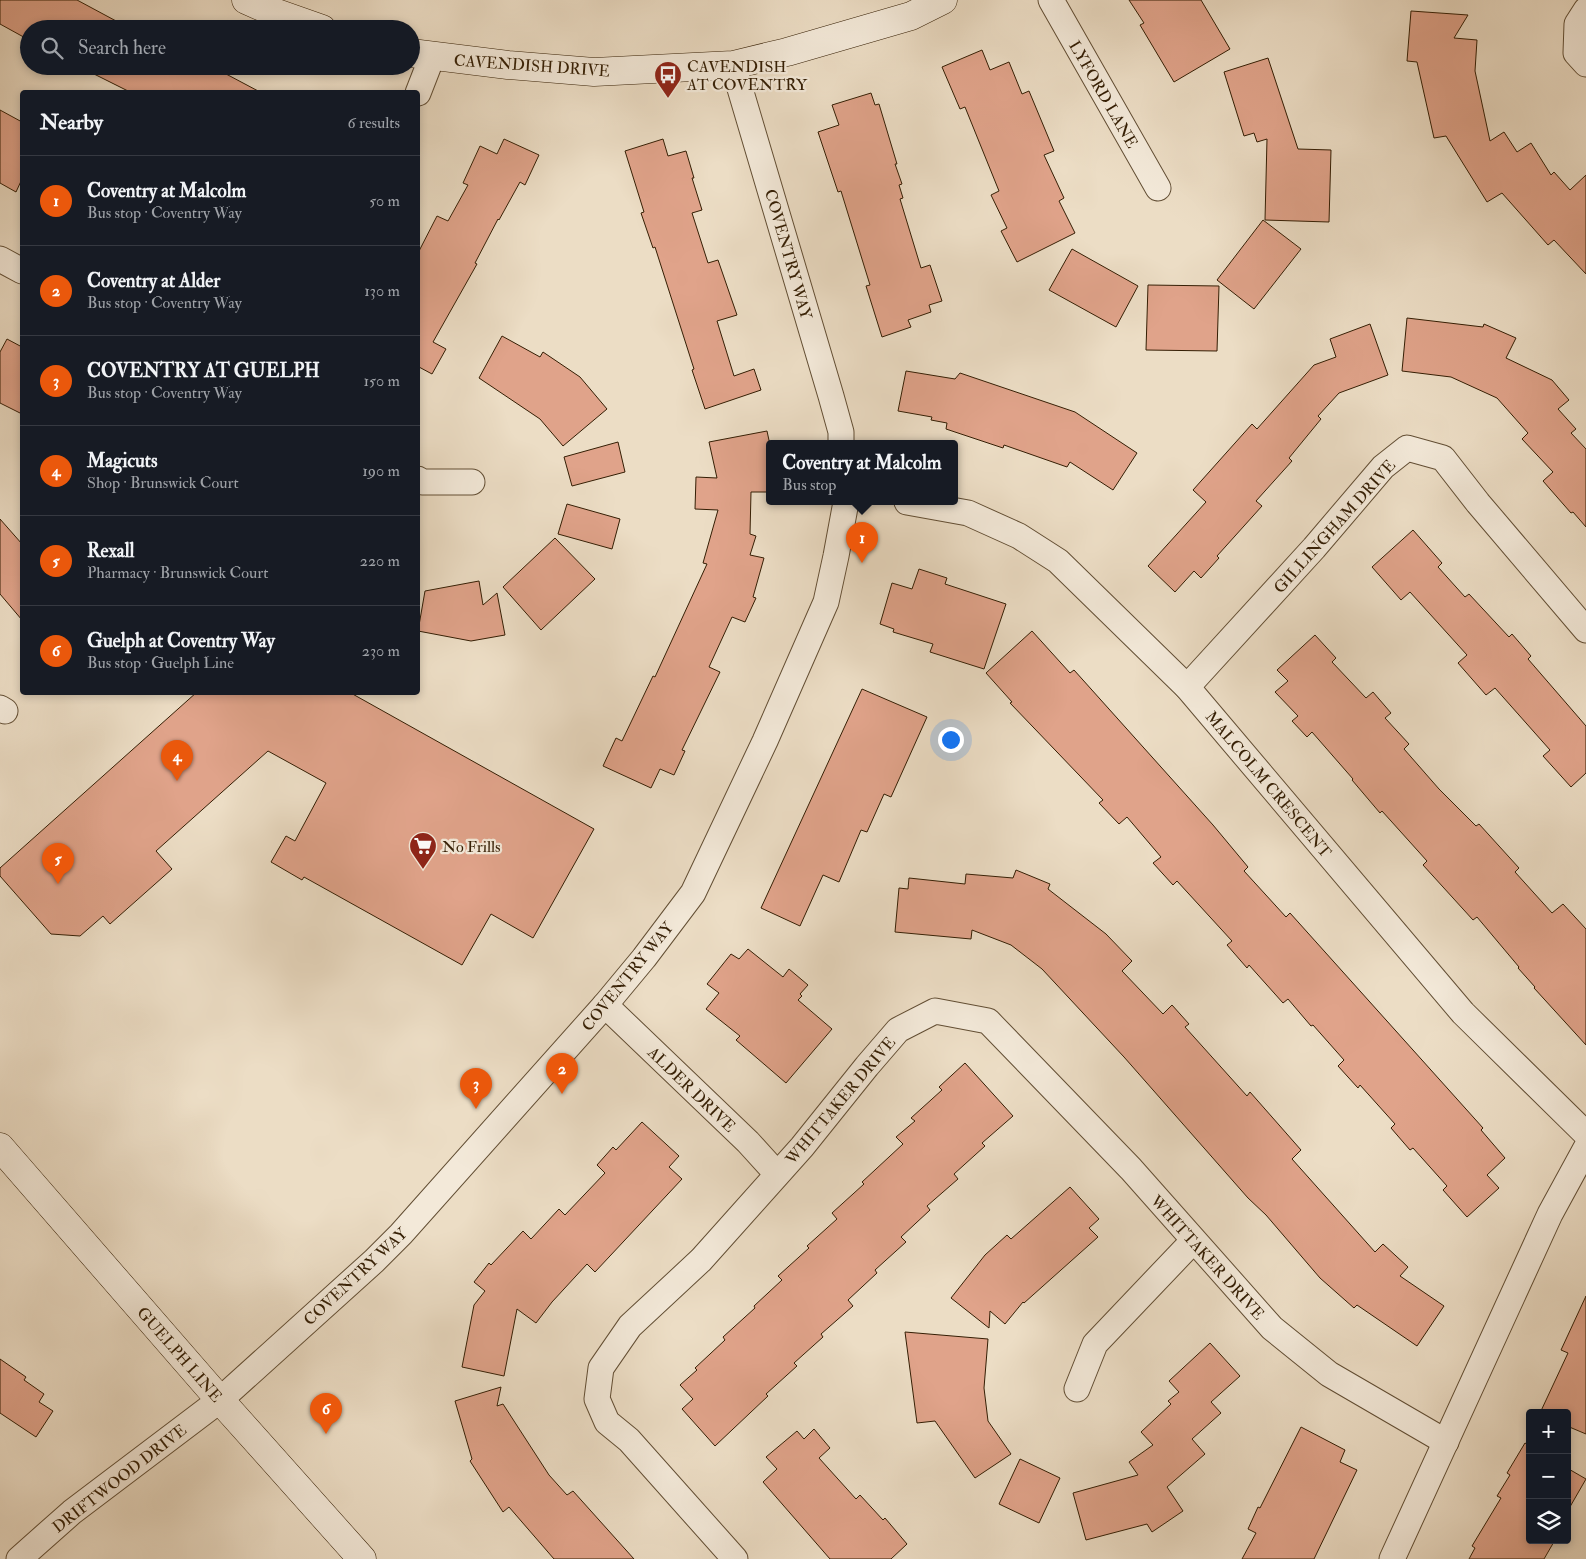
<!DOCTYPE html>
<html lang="en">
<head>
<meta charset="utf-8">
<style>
  :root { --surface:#171b24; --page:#242831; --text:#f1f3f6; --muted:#9ea1a6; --line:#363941; --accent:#ea580c }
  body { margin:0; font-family:"IM FELL Double Pica",serif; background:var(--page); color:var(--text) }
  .controls { position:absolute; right:15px; bottom:15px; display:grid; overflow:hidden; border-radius:5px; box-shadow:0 2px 8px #0003 }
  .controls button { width:45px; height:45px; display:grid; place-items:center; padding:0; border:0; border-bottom:1px solid var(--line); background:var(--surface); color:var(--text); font:25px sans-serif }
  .you { position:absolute; left:950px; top:739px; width:18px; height:18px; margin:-12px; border:4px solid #fff; border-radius:50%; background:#1a73e8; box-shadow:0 0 0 8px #1a73e833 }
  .badge { display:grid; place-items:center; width:32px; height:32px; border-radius:50%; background:var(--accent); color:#fff; font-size:16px; font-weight:700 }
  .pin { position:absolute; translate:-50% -41px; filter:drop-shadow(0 1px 2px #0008) }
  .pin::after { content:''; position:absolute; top:26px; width:18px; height:15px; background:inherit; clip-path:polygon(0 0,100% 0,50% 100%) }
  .popup { position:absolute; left:766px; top:440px; width:192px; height:65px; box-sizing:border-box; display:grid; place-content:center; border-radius:5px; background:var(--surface); filter:drop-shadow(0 1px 4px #0005); font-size:16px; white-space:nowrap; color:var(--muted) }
  .popup b { font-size:19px; color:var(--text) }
  .popup::after { content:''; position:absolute; left:50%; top:100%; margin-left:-10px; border:10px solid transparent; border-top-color:var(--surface) }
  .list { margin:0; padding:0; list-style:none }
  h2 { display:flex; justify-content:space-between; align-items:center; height:65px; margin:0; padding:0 20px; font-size:21px }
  h2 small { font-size:16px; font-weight:400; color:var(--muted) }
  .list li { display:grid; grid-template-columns:32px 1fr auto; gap:15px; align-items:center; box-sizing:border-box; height:90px; padding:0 20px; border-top:1px solid var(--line) }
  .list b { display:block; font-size:19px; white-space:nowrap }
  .list p { margin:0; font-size:16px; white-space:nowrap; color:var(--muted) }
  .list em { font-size:16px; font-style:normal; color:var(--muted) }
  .icon { flex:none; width:28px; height:28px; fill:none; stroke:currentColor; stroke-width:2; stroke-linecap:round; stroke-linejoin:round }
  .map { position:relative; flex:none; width:1586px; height:1559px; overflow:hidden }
  .search { position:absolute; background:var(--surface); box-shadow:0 2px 8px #0003; left:20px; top:20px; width:400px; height:55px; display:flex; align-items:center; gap:12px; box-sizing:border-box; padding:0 18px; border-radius:28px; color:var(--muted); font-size:19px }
  .panel { position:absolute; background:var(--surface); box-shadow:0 2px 8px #0003; left:20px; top:90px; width:400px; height:605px; border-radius:5px }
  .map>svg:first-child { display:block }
  .building { fill:#e0a38a; stroke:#341e04 }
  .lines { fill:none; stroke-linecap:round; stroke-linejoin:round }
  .street-casing { stroke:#624e34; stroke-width:27 }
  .secondary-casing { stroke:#341e04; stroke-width:29 }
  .street { stroke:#f3e9d9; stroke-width:25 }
  .secondary { stroke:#f3e9d9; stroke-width:28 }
  .labels { text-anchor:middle; stroke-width:4.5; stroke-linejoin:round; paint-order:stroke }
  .street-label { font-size:16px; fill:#341e04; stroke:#f3e9d9 }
  .poi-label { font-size:16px; fill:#341e04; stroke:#f3e9d9; text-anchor:start }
</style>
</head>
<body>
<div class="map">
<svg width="1586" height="1559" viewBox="0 0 1586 1559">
  <rect width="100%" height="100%" fill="#ecddc5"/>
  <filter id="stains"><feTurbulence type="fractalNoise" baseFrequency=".004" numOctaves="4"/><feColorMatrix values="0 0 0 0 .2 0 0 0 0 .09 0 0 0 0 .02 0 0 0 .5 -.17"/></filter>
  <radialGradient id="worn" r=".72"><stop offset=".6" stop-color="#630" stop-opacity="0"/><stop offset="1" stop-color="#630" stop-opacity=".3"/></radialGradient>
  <g class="building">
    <path d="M 0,0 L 77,0 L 131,29 L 29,29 L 29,40 L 0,24 Z"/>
    <path d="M 1129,0 L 1201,0 L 1230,49 L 1174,82 L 1140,25 L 1144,23 Z"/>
    <path d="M 1411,11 L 1468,15 L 1454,38 L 1477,40 L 1475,71 L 1490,141 L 1504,132 L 1517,152 L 1531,143 L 1551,175 L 1554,172 L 1570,190 L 1586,175 L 1586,274 L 1554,240 L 1548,245 L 1502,193 L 1487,202 L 1446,136 L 1434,138 L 1417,62 L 1407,61 Z"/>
    <path d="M 982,50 L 990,70 L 1009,62 L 1022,94 L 1029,91 L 1054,151 L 1044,155 L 1064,198 L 1059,201 L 1075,233 L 1017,262 L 1001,231 L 1007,228 L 991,195 L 999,191 L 965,107 L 960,109 L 942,67 Z"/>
    <path d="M 1268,58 L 1298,149 L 1331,150 L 1329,222 L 1265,220 L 1267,139 L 1257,142 L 1254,133 L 1244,136 L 1224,72 Z"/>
    <path d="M 78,66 L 211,66 L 260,92 L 130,92 Z"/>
    <path d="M 871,93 L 875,105 L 879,104 L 897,164 L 895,164 L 902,184 L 899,185 L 903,198 L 900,199 L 921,268 L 930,265 L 942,301 L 929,305 L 931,312 L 908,320 L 911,327 L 882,337 L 866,286 L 870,285 L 841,191 L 838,192 L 818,132 L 839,125 L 832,105 Z"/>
    <path d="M 0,110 L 22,122 L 22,179 L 16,192 L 0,183 Z"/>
    <path d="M 504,139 L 539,155 L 525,185 L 520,182 L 499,220 L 498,219 L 475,263 L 477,264 L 433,342 L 446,349 L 432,374 L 419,367 L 418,370 L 418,253 L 437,216 L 448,221 L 468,185 L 463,183 L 480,146 L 497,154 Z"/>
    <path d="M 663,139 L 668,156 L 686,151 L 694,178 L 692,178 L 702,210 L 692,213 L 708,263 L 718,260 L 737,315 L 717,321 L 734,376 L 754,369 L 761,390 L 705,409 L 692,370 L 694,369 L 655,247 L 653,248 L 641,213 L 644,212 L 625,151 Z"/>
    <path d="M 1263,220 L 1301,249 L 1254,309 L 1217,280 Z"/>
    <path d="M 1072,249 L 1138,286 L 1116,327 L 1049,290 Z"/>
    <path d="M 1148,285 L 1219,286 L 1217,351 L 1146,350 Z"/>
    <path d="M 1407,318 L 1483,327 L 1484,324 L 1516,338 L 1506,358 L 1552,380 L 1569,400 L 1558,409 L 1576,429 L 1571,433 L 1586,449 L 1586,527 L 1573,512 L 1571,513 L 1543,481 L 1553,472 L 1522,439 L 1528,433 L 1497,398 L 1451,377 L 1402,371 Z"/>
    <path d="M 1370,324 L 1388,375 L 1339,393 L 1318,416 L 1321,419 L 1289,458 L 1292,461 L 1256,501 L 1262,506 L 1217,556 L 1219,558 L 1201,578 L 1194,571 L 1175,592 L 1148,566 L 1206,502 L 1193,490 L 1252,424 L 1257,429 L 1314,365 L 1336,357 L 1330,339 Z"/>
    <path d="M 502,336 L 540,357 L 543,352 L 580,377 L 607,409 L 563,446 L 540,419 L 479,378 Z"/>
    <path d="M 7,339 L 22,347 L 22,414 L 0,403 L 0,352 Z"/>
    <path d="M 906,371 L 955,379 L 960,373 L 1075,412 L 1137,453 L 1113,490 L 1070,462 L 1067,467 L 1004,445 L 1003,448 L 946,429 L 947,423 L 931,420 L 932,417 L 898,411 Z"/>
    <path d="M 767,431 L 770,445 L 770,492 L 751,492 L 750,534 L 756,536 L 750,555 L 764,558 L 753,597 L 756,598 L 745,622 L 732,617 L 709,667 L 720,672 L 682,750 L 685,751 L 674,775 L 660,769 L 651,788 L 603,766 L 616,738 L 622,741 L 653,676 L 655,677 L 707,564 L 703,563 L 718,510 L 695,509 L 696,477 L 717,478 L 709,442 Z"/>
    <path d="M 618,442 L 625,472 L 572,486 L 564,457 Z"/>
    <path d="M 567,504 L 620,519 L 612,549 L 558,534 Z"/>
    <path d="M 0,519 L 22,544 L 22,620 L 0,594 Z"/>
    <path d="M 1413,530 L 1442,563 L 1438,567 L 1465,597 L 1469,594 L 1509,637 L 1512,634 L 1531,656 L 1528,659 L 1586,726 L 1586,773 L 1571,787 L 1543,756 L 1550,750 L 1495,688 L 1486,695 L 1458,663 L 1467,655 L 1410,592 L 1401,600 L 1372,567 Z"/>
    <path d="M 555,538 L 595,579 L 541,630 L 503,587 Z"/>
    <path d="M 919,569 L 947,578 L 945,584 L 1006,604 L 984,669 L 930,652 L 933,644 L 893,632 L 894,629 L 880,624 L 892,583 L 912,589 Z"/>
    <path d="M 479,581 L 483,605 L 497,593 L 505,635 L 471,641 L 418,631 L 425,591 Z"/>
    <path d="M 1032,631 L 1070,673 L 1074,670 L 1213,825 L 1248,867 L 1244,871 L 1286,917 L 1290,913 L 1483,1128 L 1481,1130 L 1505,1158 L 1487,1175 L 1499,1188 L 1467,1217 L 1443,1190 L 1447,1186 L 1413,1148 L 1410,1150 L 1391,1128 L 1395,1124 L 1360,1085 L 1358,1088 L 1338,1066 L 1344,1060 L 1313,1025 L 1311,1026 L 1288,999 L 1283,1003 L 1249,965 L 1247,968 L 1227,945 L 1232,941 L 1177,881 L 1173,885 L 1153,863 L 1161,857 L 1127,817 L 1119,824 L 1099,803 L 1103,800 L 1010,703 L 1012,702 L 986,673 Z"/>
    <path d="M 1315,635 L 1336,658 L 1332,662 L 1366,698 L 1373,692 L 1391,713 L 1385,718 L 1409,744 L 1404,749 L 1439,789 L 1476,826 L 1479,824 L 1519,868 L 1515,872 L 1552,913 L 1563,904 L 1586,929 L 1586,1045 L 1534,988 L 1535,987 L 1518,968 L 1519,967 L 1477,917 L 1473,920 L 1423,865 L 1427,861 L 1382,811 L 1380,813 L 1352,780 L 1353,779 L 1312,732 L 1307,737 L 1292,721 L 1298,716 L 1275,692 L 1288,681 L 1277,670 Z"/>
    <path d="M 862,689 L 927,717 L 891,797 L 884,794 L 867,832 L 861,830 L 839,882 L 823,875 L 800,926 L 761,908 Z"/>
    <path d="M 197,692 L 349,692 L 594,829 L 533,938 L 491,914 L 462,965 L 304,877 L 302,880 L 271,862 L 286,836 L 295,841 L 326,783 L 268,751 L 156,851 L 172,869 L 110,924 L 103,916 L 80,936 L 51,934 L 0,876 L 0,868 Z"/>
    <path d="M 1016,870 L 1050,884 L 1048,889 L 1106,934 L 1132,961 L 1122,971 L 1163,1014 L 1172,1005 L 1189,1024 L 1185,1027 L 1247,1096 L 1250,1092 L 1301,1150 L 1292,1159 L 1375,1252 L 1383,1244 L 1408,1267 L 1400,1276 L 1444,1306 L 1417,1346 L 1357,1305 L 1354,1308 L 1320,1278 L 1266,1215 L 1248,1198 L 1124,1057 L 1042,969 L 1011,945 L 972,930 L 971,939 L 895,932 L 899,888 L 908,889 L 909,878 L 965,884 L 966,874 L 1013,878 Z"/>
    <path d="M 748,949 L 783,977 L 789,969 L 808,985 L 800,994 L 802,996 L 798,1000 L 832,1029 L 786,1083 L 736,1040 L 740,1036 L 706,1009 L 719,993 L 707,984 L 731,954 L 739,959 Z"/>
    <path d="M 965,1063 L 1013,1116 L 982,1143 L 985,1146 L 954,1174 L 958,1179 L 927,1206 L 930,1210 L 901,1237 L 906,1242 L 875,1270 L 877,1273 L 848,1300 L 853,1306 L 821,1334 L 823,1337 L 794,1363 L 797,1366 L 766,1394 L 768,1396 L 715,1446 L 682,1409 L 693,1399 L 680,1385 L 697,1370 L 695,1368 L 725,1340 L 723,1337 L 755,1308 L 754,1306 L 782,1280 L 778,1276 L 809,1248 L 807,1246 L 837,1219 L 832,1213 L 864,1184 L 862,1182 L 903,1144 L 896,1137 L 915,1121 L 911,1118 L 942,1090 L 939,1087 Z"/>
    <path d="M 642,1122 L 679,1156 L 669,1167 L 682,1179 L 595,1272 L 587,1264 L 552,1302 L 536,1323 L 517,1309 L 504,1376 L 462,1367 L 474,1305 L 485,1291 L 474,1282 L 489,1263 L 491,1265 L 523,1231 L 531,1239 L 559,1209 L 565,1215 L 605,1173 L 597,1165 L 613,1147 L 616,1150 Z"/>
    <path d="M 1070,1187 L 1099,1219 L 1089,1228 L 1098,1237 L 1024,1303 L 1023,1302 L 1005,1324 L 990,1311 L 989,1328 L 951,1298 L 985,1255 L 1007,1235 L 1011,1239 Z"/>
    <path d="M 1586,1296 L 1586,1434 L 1567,1426 L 1567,1413 L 1540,1413 L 1568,1353 L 1561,1350 Z"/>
    <path d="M 905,1332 L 988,1339 L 984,1388 L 988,1421 L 1011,1454 L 975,1478 L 935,1421 L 917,1423 Z"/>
    <path d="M 1210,1343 L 1240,1376 L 1211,1402 L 1221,1413 L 1192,1439 L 1205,1454 L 1167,1487 L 1183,1511 L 1152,1532 L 1147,1524 L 1086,1540 L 1073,1493 L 1138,1475 L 1129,1462 L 1153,1445 L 1141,1432 L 1171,1404 L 1168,1401 L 1179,1392 L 1169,1381 Z"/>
    <path d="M 0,1359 L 26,1377 L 24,1380 L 44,1394 L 39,1402 L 53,1411 L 36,1437 L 0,1413 Z"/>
    <path d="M 501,1387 L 497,1406 L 503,1404 L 549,1475 L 567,1495 L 573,1491 L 634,1559 L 554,1559 L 509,1507 L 503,1512 L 470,1461 L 472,1459 L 455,1401 Z"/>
    <path d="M 1301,1427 L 1345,1450 L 1340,1462 L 1357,1470 L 1314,1559 L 1242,1559 L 1256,1533 L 1248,1529 L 1258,1507 L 1260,1508 Z"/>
    <path d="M 814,1429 L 830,1448 L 819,1458 L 856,1499 L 860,1495 L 883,1520 L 885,1518 L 907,1544 L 891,1559 L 830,1559 L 763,1482 L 777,1469 L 766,1457 L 797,1431 L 804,1439 Z"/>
    <path d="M 1525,1443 L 1530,1446 L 1530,1540 L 1555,1540 L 1544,1559 L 1469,1559 L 1475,1548 L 1472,1546 L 1501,1498 L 1497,1496 L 1510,1475 L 1507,1473 Z"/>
    <path d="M 1020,1459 L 1060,1478 L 1039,1523 L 999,1504 Z"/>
    <path d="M 1567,1468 L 1586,1479 L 1567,1512 Z"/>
  </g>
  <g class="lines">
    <defs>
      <g id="street">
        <path d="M 1051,0 L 1158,188"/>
        <path d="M 1586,10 L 1577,24 L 1576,53 L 1586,64"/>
        <path d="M 733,65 L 831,396 L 841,432 L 841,444"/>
        <path d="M 418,93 L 432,57"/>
        <path d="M 0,259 L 22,271"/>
        <path d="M 418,479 L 422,482 L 472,482"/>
        <path d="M 907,502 L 968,513 L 1019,536 L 1058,561 L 1187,687 L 1463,1013 L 1586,1134"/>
        <path d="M 1187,687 L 1314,548 L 1383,467 L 1407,448 L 1443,458 L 1478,503 L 1586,630"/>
        <path d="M 0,708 L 5,711"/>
        <path d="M 605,1005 L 748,1142 L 777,1174"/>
        <path d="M 1077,1389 L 1095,1344 L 1193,1241"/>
        <path d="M 19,1559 L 72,1512 L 220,1400 L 374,1261 L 401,1234 L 605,1005 L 644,958 L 693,893 L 765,741 L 826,602 L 836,556 L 846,502"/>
        <path d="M 735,1559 L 629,1440 L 607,1422 L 597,1399 L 601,1368 L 630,1326 L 701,1260 L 802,1147 L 867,1066 L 898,1030 L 935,1011 L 988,1021 L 1131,1169 L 1272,1328 L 1329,1374 L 1446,1442"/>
        <path d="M 1392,1559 L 1550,1214 L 1586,1148"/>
      </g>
      <g id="secondary">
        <path d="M 246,0 L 271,11 L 322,29"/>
        <path d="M 411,53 L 508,65 L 594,72 L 733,65 L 787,52 L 911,16 L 943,0"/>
        <path d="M 0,1147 L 220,1400 L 362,1559"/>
      </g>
    </defs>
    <use href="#street" class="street-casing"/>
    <use href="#secondary" class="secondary-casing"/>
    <use href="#street" class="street"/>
    <use href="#secondary" class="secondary"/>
  </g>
  <defs>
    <symbol id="bus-pin" viewBox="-11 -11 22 30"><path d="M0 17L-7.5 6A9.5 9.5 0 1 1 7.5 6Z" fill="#8f2418" stroke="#f3e9d9"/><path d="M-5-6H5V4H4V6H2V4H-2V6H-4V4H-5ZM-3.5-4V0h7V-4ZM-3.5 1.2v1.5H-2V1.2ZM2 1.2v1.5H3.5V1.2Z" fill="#fff"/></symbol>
    <symbol id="supermarket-pin" viewBox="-11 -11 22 30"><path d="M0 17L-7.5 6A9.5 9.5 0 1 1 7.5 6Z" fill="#8f2418" stroke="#f3e9d9"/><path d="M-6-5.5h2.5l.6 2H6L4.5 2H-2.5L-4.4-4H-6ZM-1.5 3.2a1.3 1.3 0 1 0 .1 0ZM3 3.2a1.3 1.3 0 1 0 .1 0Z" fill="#fff"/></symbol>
  </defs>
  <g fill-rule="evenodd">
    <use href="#bus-pin" x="652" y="59" width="32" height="43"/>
    <use href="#supermarket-pin" x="407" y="830" width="32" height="43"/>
  </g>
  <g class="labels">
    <g class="street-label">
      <text transform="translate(532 65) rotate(4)" y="6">CAVENDISH DRIVE</text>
      <text transform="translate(1104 94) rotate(60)" y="6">LYFORD LANE</text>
      <text transform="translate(789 254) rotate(74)" y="6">COVENTRY WAY</text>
      <text transform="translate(1334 526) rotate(-48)" y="6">GILLINGHAM DRIVE</text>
      <text transform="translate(1269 784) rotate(50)" y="6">MALCOLM CRESCENT</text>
      <text transform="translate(627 976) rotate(-51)" y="6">COVENTRY WAY</text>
      <text transform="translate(692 1089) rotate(44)" y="6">ALDER DRIVE</text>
      <text transform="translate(840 1100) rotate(-50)" y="6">WHITTAKER DRIVE</text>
      <text transform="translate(1208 1257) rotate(48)" y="6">WHITTAKER DRIVE</text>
      <text transform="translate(355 1276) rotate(-43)" y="6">COVENTRY WAY</text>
      <text transform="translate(180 1354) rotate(49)" y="6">GUELPH LINE</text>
      <text transform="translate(119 1478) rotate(-38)" y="6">DRIFTWOOD DRIVE</text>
    </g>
    <g class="poi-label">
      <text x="687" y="72">CAVENDISH<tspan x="687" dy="18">AT COVENTRY</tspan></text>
      <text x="442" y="852">No Frills</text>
    </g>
  </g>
  <rect width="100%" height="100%" filter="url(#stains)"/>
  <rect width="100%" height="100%" fill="url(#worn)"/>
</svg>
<div class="controls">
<button>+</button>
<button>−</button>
<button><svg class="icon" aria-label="layers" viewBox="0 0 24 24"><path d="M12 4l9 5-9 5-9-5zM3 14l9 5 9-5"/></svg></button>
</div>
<div class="you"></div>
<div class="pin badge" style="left:862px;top:563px">1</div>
<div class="popup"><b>Coventry at Malcolm</b>Bus stop</div>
<div class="pin badge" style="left:562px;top:1094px">2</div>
<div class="pin badge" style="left:476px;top:1109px">3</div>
<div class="pin badge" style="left:177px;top:781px">4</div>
<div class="pin badge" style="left:58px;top:884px">5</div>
<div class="pin badge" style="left:326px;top:1434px">6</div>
<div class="search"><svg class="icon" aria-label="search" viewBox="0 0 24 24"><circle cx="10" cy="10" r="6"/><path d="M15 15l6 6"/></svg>Search here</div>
<section class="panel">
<h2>Nearby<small>6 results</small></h2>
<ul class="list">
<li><span class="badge">1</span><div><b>Coventry at Malcolm</b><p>Bus stop · Coventry Way</p></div><em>50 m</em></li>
<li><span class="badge">2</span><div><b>Coventry at Alder</b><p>Bus stop · Coventry Way</p></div><em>130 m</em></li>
<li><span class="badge">3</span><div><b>COVENTRY AT GUELPH</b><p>Bus stop · Coventry Way</p></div><em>150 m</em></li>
<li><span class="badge">4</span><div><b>Magicuts</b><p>Shop · Brunswick Court</p></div><em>190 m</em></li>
<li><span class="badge">5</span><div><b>Rexall</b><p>Pharmacy · Brunswick Court</p></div><em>220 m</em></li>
<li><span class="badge">6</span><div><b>Guelph at Coventry Way</b><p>Bus stop · Guelph Line</p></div><em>230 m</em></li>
</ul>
</section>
</div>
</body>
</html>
